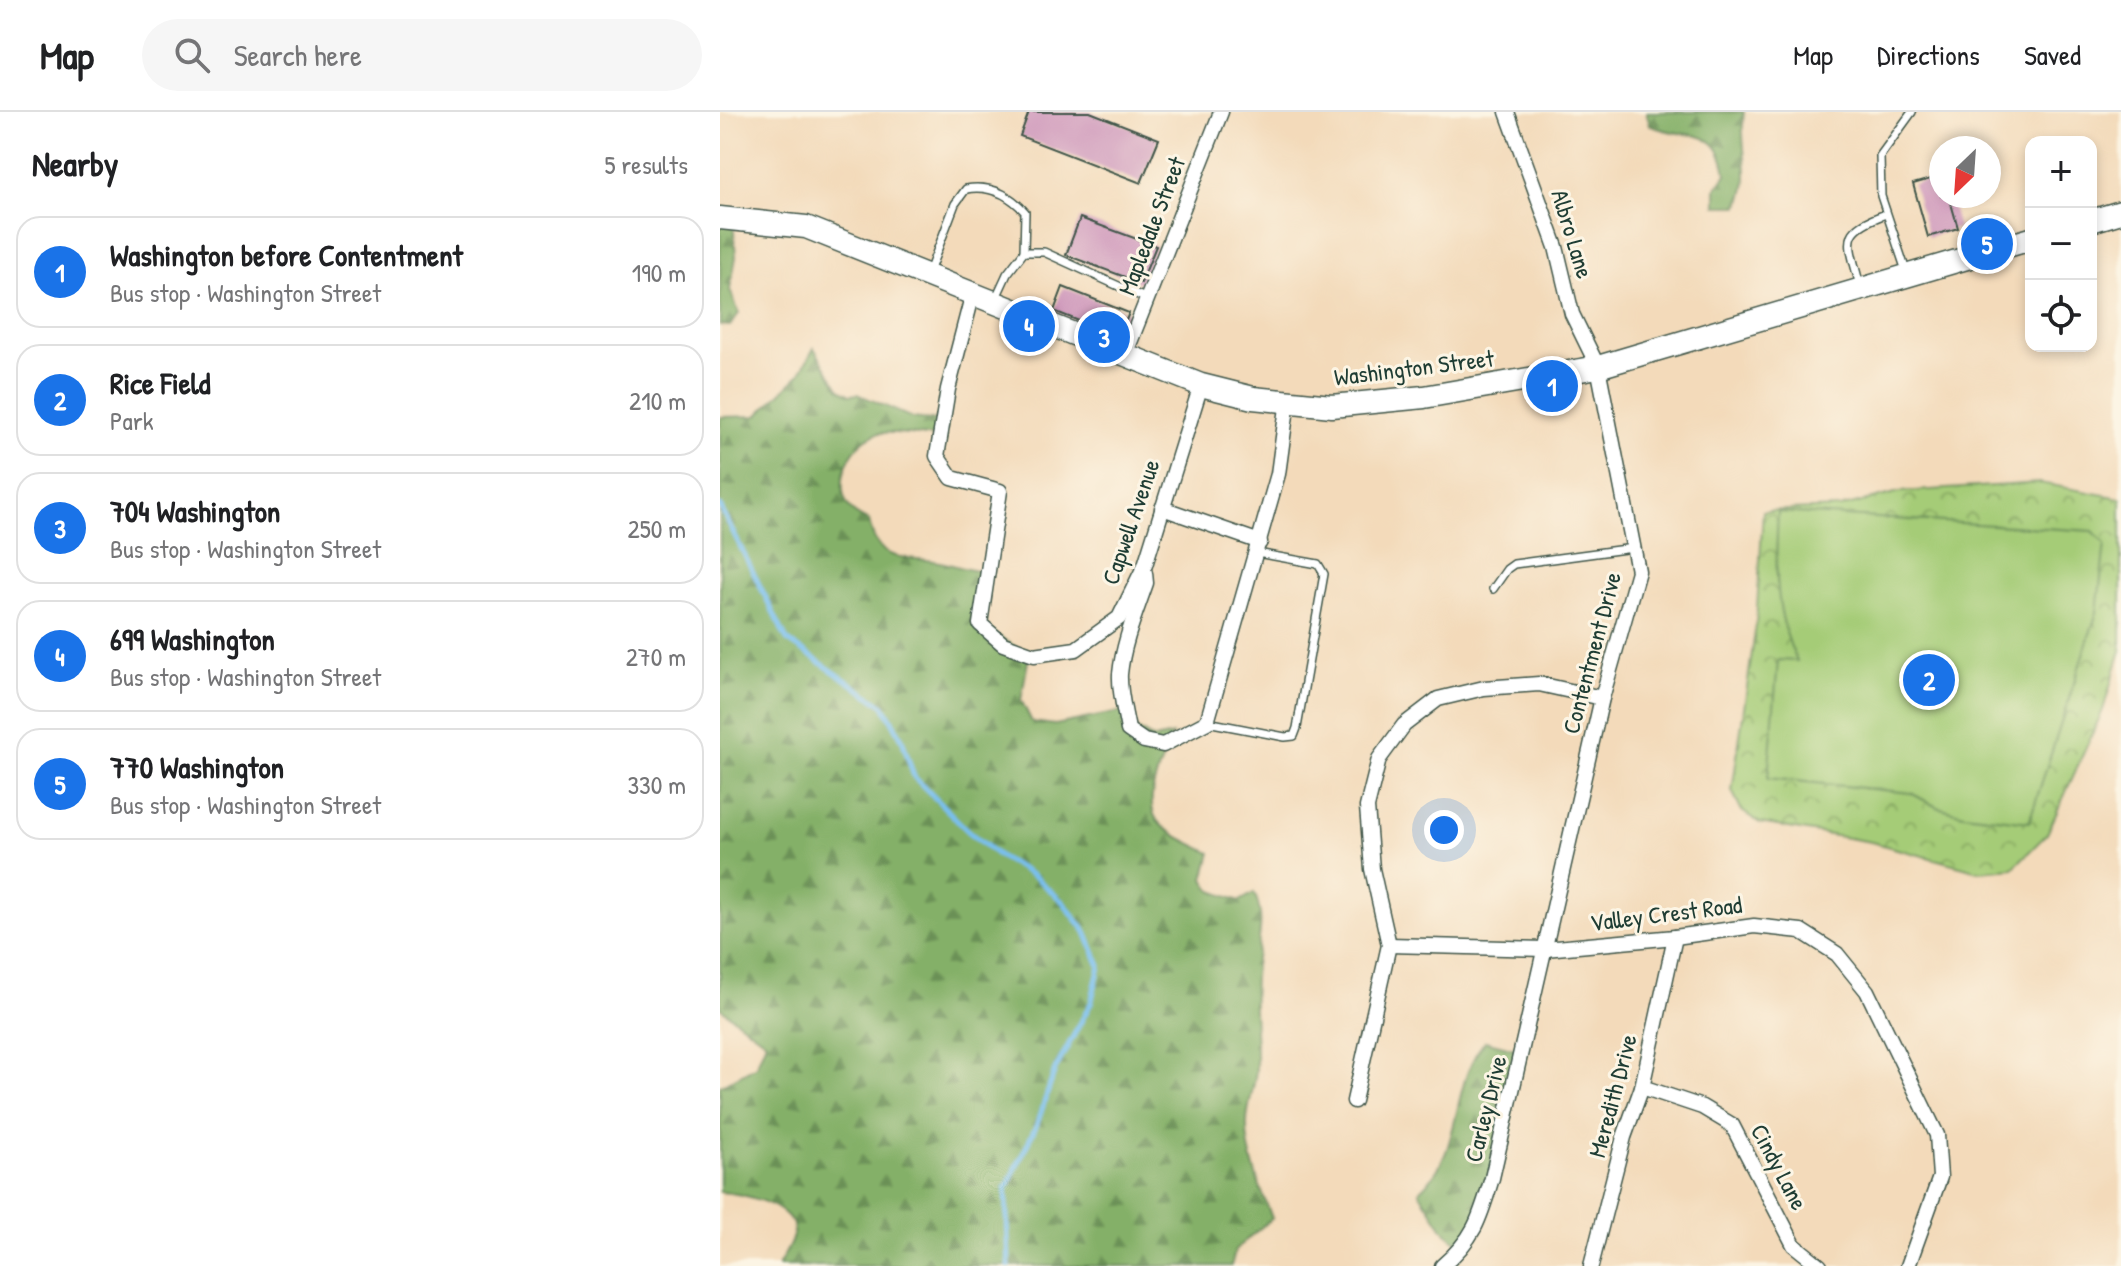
<!DOCTYPE html>
<html lang="en">
<head>
<meta charset="utf-8">
<style>
  :root { --surface:#fff; --page:#f6f6f6; --text:#202124; --muted:#757577; --line:#e0e0e0; --accent:#1a73e8 }
  body { margin:0; font-family:"Patrick Hand",sans-serif; background:var(--page); color:var(--text) }
  .controls { position:absolute; right:24px; top:24px; display:grid; overflow:hidden; border-radius:16px; box-shadow:0 4px 12px #0003 }
  .controls button { width:72px; height:72px; display:grid; place-items:center; padding:0; border:0; border-bottom:2px solid var(--line); background:var(--surface); color:var(--text); font:40px sans-serif }
  .compass { position:absolute; left:1209px; top:24px; width:72px; height:72px; border-radius:50%; background:var(--surface); box-shadow:0 4px 12px #0003; rotate:205deg }
  .you { position:absolute; left:724px; top:718px; width:28px; height:28px; margin:-20px; border:6px solid #fff; border-radius:50%; background:#1a73e8; box-shadow:0 0 0 12px #1a73e833 }
  .badge { display:grid; place-items:center; width:52px; height:52px; border-radius:50%; background:var(--accent); color:#fff; font-size:26px; font-weight:700 }
  .pin { position:absolute; translate:-50% -50%; border:4px solid #fff; box-shadow:0 2px 8px #0006 }
  .list { margin:0; padding:0; list-style:none }
  h2 { display:flex; justify-content:space-between; align-items:center; height:104px; margin:0; padding:0 32px; font-size:34px }
  h2 small { font-size:26px; font-weight:400; color:var(--muted) }
  .list li { display:grid; grid-template-columns:52px 1fr auto; gap:24px; align-items:center; box-sizing:border-box; height:112px; margin:0 16px 16px; padding:0 16px; border:2px solid var(--line); border-radius:24px }
  .list b { display:block; font-size:30px; white-space:nowrap }
  .list p { margin:0; font-size:26px; white-space:nowrap; color:var(--muted) }
  .list em { font-size:26px; font-style:normal; color:var(--muted) }
  .icon { flex:none; width:44px; height:44px; fill:none; stroke:currentColor; stroke-width:2; stroke-linecap:round; stroke-linejoin:round }
  .map { position:relative; flex:none; width:1401px; height:1154px; overflow:hidden }
  header { display:flex; align-items:center; gap:48px; box-sizing:border-box; height:112px; padding:0 40px; background:var(--surface); border-bottom:2px solid var(--line) }
  header strong { font-size:38px }
  nav { display:flex; gap:44px; margin-inline-start:auto; font-size:28px }
  .search { width:560px; height:72px; background:var(--page); display:flex; align-items:center; gap:20px; box-sizing:border-box; padding:0 28px; border-radius:44px; color:var(--muted); font-size:30px }
  main { display:flex }
  aside { flex:1; background:var(--surface) }
  .map>svg:first-child { display:block }
  .forest { fill:url(#forest-firs); stroke:#52764e; stroke-width:2 }
  .park { fill:url(#park-crowns); stroke:#628456; stroke-width:2 }
  .pitch { fill:#a5cc77; stroke:#628456; stroke-width:2 }
  .lines { fill:none; stroke-linecap:round; stroke-linejoin:round }
  .stream { stroke:#79c0f1; stroke-width:5 }
  .building { fill:#cd95ba }
  .service-casing { stroke:#3f5548; stroke-width:10 }
  .minor-casing { stroke:#3f5548; stroke-width:17 }
  .primary-casing { stroke:#3f5548; stroke-width:25 }
  .service { stroke:#fff; stroke-width:7 }
  .minor { stroke:#fff; stroke-width:14 }
  .primary { stroke:#fff; stroke-width:22 }
  .labels { text-anchor:middle; stroke-width:6; stroke-linejoin:round; paint-order:stroke }
  .street-label { font-size:24px; fill:#1f3d34; stroke:#fcf5e5 }
</style>
</head>
<body>
<header>
<strong>Map</strong>
<div class="search"><svg class="icon" aria-label="search" viewBox="0 0 24 24"><circle cx="10" cy="10" r="6"/><path d="M15 15l6 6"/></svg>Search here</div>
<nav><a>Map</a><a>Directions</a><a>Saved</a></nav>
</header>
<main>
<aside>
<h2>Nearby<small>5 results</small></h2>
<ul class="list">
<li><span class="badge">1</span><div><b>Washington before Contentment</b><p>Bus stop · Washington Street</p></div><em>190 m</em></li>
<li><span class="badge">2</span><div><b>Rice Field</b><p>Park</p></div><em>210 m</em></li>
<li><span class="badge">3</span><div><b>704 Washington</b><p>Bus stop · Washington Street</p></div><em>250 m</em></li>
<li><span class="badge">4</span><div><b>699 Washington</b><p>Bus stop · Washington Street</p></div><em>270 m</em></li>
<li><span class="badge">5</span><div><b>770 Washington</b><p>Bus stop · Washington Street</p></div><em>330 m</em></li>
</ul>
</aside>
<div class="map">
<svg width="1401" height="1154" viewBox="0 0 1401 1154">
  <defs>
    <pattern id="forest-firs" width="22" height="20" patternUnits="userSpaceOnUse" patternTransform="scale(2)"><rect width="22" height="20" fill="#84b068"/><path d="M5 1l3.5 6h-7zM16 11l3.5 6h-7z" fill="#6b9056"/></pattern>
    <pattern id="park-crowns" width="20" height="18" patternUnits="userSpaceOnUse" patternTransform="scale(2)"><rect width="20" height="18" fill="#a5cc77"/><path d="M2 6a3 3 0 1 1 6 0M12 15a3 3 0 1 1 6 0" fill="none" stroke="#86a762"/></pattern>
  </defs>
  <rect width="100%" height="100%" fill="#fcf5e5"/>
  <filter id="ink" filterUnits="userSpaceOnUse"><feTurbulence type="fractalNoise" baseFrequency=".0125" numOctaves="2"/><feDisplacementMap in="SourceGraphic" scale="16" xChannelSelector="R" yChannelSelector="G"/><feConvolveMatrix kernelMatrix="1 2 1 2 8 2 1 2 1" color-interpolation-filters="sRGB"/></filter>
  <filter id="wash" filterUnits="userSpaceOnUse"><feTurbulence type="fractalNoise" baseFrequency=".006" numOctaves="4" result="noise"/><feDisplacementMap in="SourceGraphic" scale="32" xChannelSelector="R" yChannelSelector="G"/><feGaussianBlur stdDeviation="1.8" result="paint"/><feColorMatrix in="noise" values="0 0 0 0 0 0 0 0 0 0 0 0 0 0 0 0 0 1.4 0 .05"/><feComposite in="paint" operator="in"/></filter>
  <g filter="url(#wash)">
    <rect width="100%" height="100%" fill="#f3daba"/>
    <g class="forest">
      <path d="M 926,0 L 1024,0 C 1018,37 1035,61 1019,94 L 996,94 L 996,77 L 1006,62 C 998,9 964,30 930,13 Z"/>
      <path d="M 0,107 L 13,108 L 16,145 L 10,178 L 19,201 L 10,214 L 0,213 Z"/>
      <path d="M 94,236 L 119,276 L 130,283 L 138,282 L 192,306 L 219,309 L 218,325 C 203,324 168,318 156,322 C 129,332 113,372 129,395 C 133,402 142,405 149,409 C 157,451 180,444 214,449 C 230,451 245,458 263,460 L 260,513 L 309,543 L 301,588 L 312,610 L 335,613 L 405,599 L 412,615 L 434,627 L 452,623 C 444,646 418,692 441,713 C 454,725 475,733 491,741 L 484,767 L 492,779 L 520,789 L 534,781 C 548,809 535,836 534,865 C 532,896 537,926 536,957 C 535,975 527,993 527,1011 C 526,1042 541,1078 552,1106 L 516,1137 L 511,1154 L 58,1154 C 64,1143 77,1125 73,1113 C 65,1091 20,1081 0,1080 L 0,974 L 36,954 L 46,930 L 0,896 L 0,305 L 37,304 L 79,263 Z"/>
      <path d="M 765,929 L 795,937 L 771,1066 L 743,1134 L 726,1121 L 699,1080 C 745,1040 728,974 765,929 Z"/>
    </g>
    <path class="park" d="M 1320,371 L 1401,386 L 1401,538 L 1383,598 L 1327,722 L 1293,756 L 1259,759 L 1151,730 L 1040,711 L 1022,699 L 1012,679 L 1036,513 L 1043,399 L 1120,396 L 1179,380 Z"/>
    <path class="pitch" d="M 1058,400 L 1373,419 L 1385,432 L 1377,500 L 1309,710 L 1244,702 L 1217,695 L 1191,681 L 1048,666 L 1058,548 L 1077,549 C 1054,501 1055,452 1058,400 Z"/>
    <g class="lines">
      <path class="stream" d="M 0,394 L 67,528 L 164,594 L 182,627 L 194,665 L 248,719 L 280,745 L 315,765 L 343,790 L 366,820 L 380,854 L 371,891 L 335,958 L 317,1012 L 286,1077 L 289,1154"/>
    </g>
    <g id="blocks">
      <g class="building">
        <path d="M 309,0 L 370,0 L 439,27 L 421,71 L 300,24 Z"/>
        <path d="M 1221,64 L 1221,84 L 1229,84 L 1238,116 L 1208,125 L 1193,72 Z"/>
        <path d="M 360,106 L 436,134 L 421,171 L 346,143 Z"/>
        <path d="M 343,175 L 409,201 L 399,225 L 334,199 Z"/>
      </g>
    </g>
  </g>
  <g filter="url(#ink)">
    <use href="#blocks" fill-opacity="0" stroke="#3f5548" stroke-width="2"/>
    <g class="lines">
      <defs>
        <g id="service">
          <path d="M 1186,159 L 1161,84 L 1160,44 L 1192,0"/>
          <path d="M 209,160 L 235,92 L 246,77 C 270,73 289,82 305,100 L 304,140"/>
          <path d="M 1140,174 C 1129,129 1118,119 1166,102"/>
          <path d="M 275,188 L 287,162 L 304,140 L 324,140 L 427,187"/>
          <path d="M 773,477 L 787,457 L 794,452 L 913,436"/>
          <path d="M 487,610 L 565,625 L 574,624 L 577,616 L 604,462 L 598,452 L 537,441"/>
        </g>
        <g id="minor">
          <path d="M 253,181 L 228,277 L 217,344 L 232,366 L 280,379 L 260,512 L 283,532 L 314,543 L 356,537 L 399,506 L 425,453 L 481,273"/>
          <path d="M 405,243 L 501,0"/>
          <path d="M 442,396 L 540,430"/>
          <path d="M 425,461 L 426,471 C 416,500 403,531 400,562 C 399,580 405,600 408,618 L 424,629 L 443,633 L 487,610 L 558,362 L 568,288"/>
          <path d="M 669,833 L 825,837 L 955,825 L 1034,814 L 1081,819 L 1117,842 L 1147,879 L 1217,1023 L 1220,1065 L 1188,1154"/>
          <path d="M 922,975 L 982,995 L 1012,1013 L 1074,1133 L 1100,1154"/>
          <path d="M 634,989 L 669,833 L 652,757 L 647,695 L 659,647 L 684,613 L 718,587 L 764,576 L 819,572 L 882,586"/>
          <path d="M 722,1154 C 755,1126 760,1106 772,1066 L 882,586 L 918,459 L 878,255 L 852,202 L 836,135 L 787,0"/>
          <path d="M 871,1154 L 904,1025 L 922,975 L 955,825"/>
        </g>
        <g id="primary">
          <path d="M 0,106 L 86,115 L 481,273 L 533,286 L 612,294 L 704,285 L 878,255 L 1311,127"/>
          <path d="M 1371,109 L 1401,100"/>
        </g>
      </defs>
      <use href="#service" class="service-casing"/>
      <use href="#minor" class="minor-casing"/>
      <use href="#primary" class="primary-casing"/>
      <use href="#service" class="service"/>
      <use href="#minor" class="minor"/>
      <use href="#primary" class="primary"/>
    </g>
  </g>
  <g class="labels">
    <g class="street-label">
      <text transform="translate(432 114) rotate(-69)" y="8">Mapledale Street</text>
      <text transform="translate(852 122) rotate(73)" y="8">Albro Lane</text>
      <text transform="translate(694 256) rotate(-7)" y="8">Washington Street</text>
      <text transform="translate(411 410) rotate(-71)" y="8">Capwell Avenue</text>
      <text transform="translate(872 541) rotate(-75)" y="8">Contentment Drive</text>
      <text transform="translate(946 802) rotate(-7)" y="8">Valley Crest Road</text>
      <text transform="translate(893 984) rotate(-75)" y="8">Meredith Drive</text>
      <text transform="translate(766 997) rotate(-76)" y="8">Carley Drive</text>
      <text transform="translate(1059 1055) rotate(62)" y="8">Cindy Lane</text>
    </g>
  </g>
</svg>
<div class="controls">
<button>+</button>
<button>−</button>
<button><svg class="icon" aria-label="locate" viewBox="0 0 24 24"><circle cx="12" cy="12" r="6"/><path d="M12 2v4M12 18v4M2 12h4M18 12h4"/></svg></button>
</div>
<svg class="compass" viewBox="-18 -18 36 36"><path d="M0-13l5 13h-10z" fill="#e53935"/><path d="M0 13l5-13h-10z" fill="#757577"/></svg>
<div class="you"></div>
<div class="pin badge" style="left:832px;top:274px">1</div>
<div class="pin badge" style="left:1209px;top:568px">2</div>
<div class="pin badge" style="left:384px;top:225px">3</div>
<div class="pin badge" style="left:309px;top:214px">4</div>
<div class="pin badge" style="left:1267px;top:132px">5</div>
</div>
</main>
</body>
</html>
